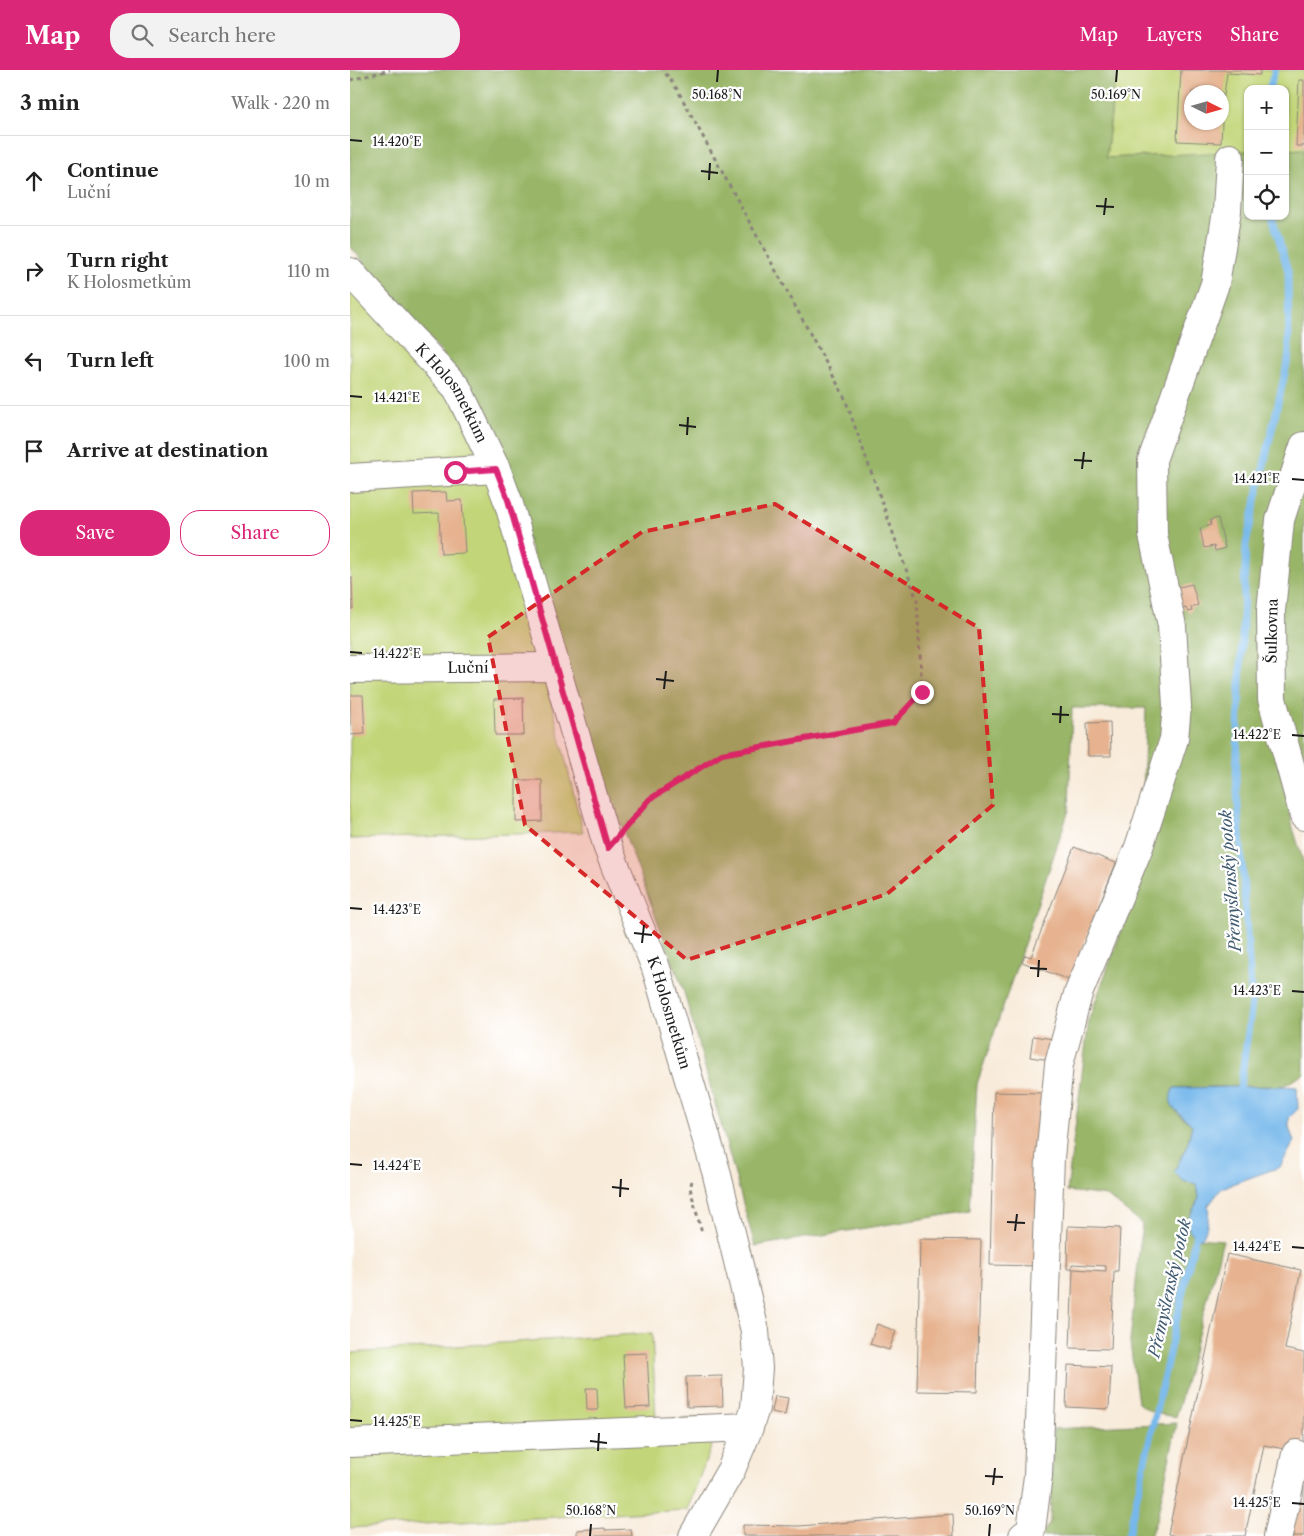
<!DOCTYPE html>
<html lang="en">
<head>
<meta charset="utf-8">
<style>
  :root { --surface:#fff; --page:#f2f2f2; --text:#222; --muted:#767676; --line:#e0e0e0; --accent:#db2777 }
  body { margin:0; font-family:"Libre Caslon Text",serif; background:var(--page); color:var(--text) }
  .controls { position:absolute; right:15px; top:15px; display:grid; overflow:hidden; border-radius:10px; box-shadow:0 1px 4px #0004 }
  .controls button { width:45px; height:45px; display:grid; place-items:center; padding:0; border:0; border-bottom:1px solid var(--line); background:var(--surface); color:var(--text); font:25px sans-serif }
  .compass { position:absolute; left:834px; top:15px; width:45px; height:45px; border-radius:50%; background:var(--surface); box-shadow:0 1px 4px #0004; rotate:95deg }
  .stop { position:absolute; width:15px; height:15px; margin:-11px; border:4px solid #db2777; border-radius:50%; background:#fff }
  .stop.end { background:#db2777; border-color:#fff; box-shadow:0 1px 5px #0008 }
  .list { margin:0; padding:0; list-style:none }
  h2 { display:flex; justify-content:space-between; align-items:center; height:65px; margin:0; padding:0 20px; font-size:21px }
  h2 small { font-size:16px; font-weight:400; color:var(--muted) }
  .list li { display:grid; grid-template-columns:32px 1fr auto; gap:15px; align-items:center; box-sizing:border-box; height:90px; padding:0 20px; border-top:1px solid var(--line) }
  .list b { display:block; font-size:19px; white-space:nowrap }
  .list p { margin:0; font-size:16px; white-space:nowrap; color:var(--muted) }
  .list em { font-size:16px; font-style:normal; color:var(--muted) }
  .actions { display:flex; gap:10px; padding:15px 20px }
  .actions a { flex:1; padding:11px 0; border:1px solid var(--accent); border-radius:20px; text-align:center; font-size:18px; color:var(--accent) }
  .actions .main { background:var(--accent); color:#fff }
  .icon { flex:none; width:28px; height:28px; fill:none; stroke:currentColor; stroke-width:2; stroke-linecap:round; stroke-linejoin:round }
  .map { position:relative; flex:none; width:954px; height:1466px; overflow:hidden }
  header { display:flex; align-items:center; gap:30px; box-sizing:border-box; height:70px; padding:0 25px; background:var(--accent); color:#fff }
  header strong { font-size:24px }
  nav { display:flex; gap:28px; margin-inline-start:auto; font-size:18px }
  .search { width:350px; height:45px; background:var(--page); display:flex; align-items:center; gap:12px; box-sizing:border-box; padding:0 18px; border-radius:20px; color:var(--muted); font-size:19px }
  main { display:flex }
  aside { flex:1; background:var(--surface) }
  .map>svg:first-child { display:block }
  .green { fill:#c2d578; stroke:#6f784a; fill-rule:evenodd }
  .forest { fill:#99b668; stroke:#5a6942 }
  .water { fill:#76b8eb; stroke:#496a84 }
  .lines { fill:none; stroke-linecap:round; stroke-linejoin:round }
  .stream { stroke:#76b8eb; stroke-width:7 }
  .building { fill:#e6b28f }
  .minor-casing { stroke:#8a847b; stroke-width:30 }
  .path { stroke:#8a847b; stroke-width:3; stroke-dasharray:4 4; stroke-linecap:butt }
  .minor { stroke:#fff; stroke-width:28 }
  .route { stroke:#db2777; stroke-width:6 }
  .marked { fill:#d62828; fill-opacity:0.2; stroke:#d62828; stroke-width:4; stroke-dasharray:10 6; stroke-linejoin:round }
  .ticks { fill:none; stroke:#1c1c1c; stroke-width:2 }
  .labels { text-anchor:middle; stroke-width:4.5; stroke-linejoin:round; paint-order:stroke }
  .street-label { font-size:15px; fill:#1c1c1c; stroke:#fff }
  .water-label { font-size:16px; font-style:italic; fill:#405a6f; stroke:#fff }
  .ticks-label { font-size:12px; text-anchor:middle; fill:#1c1c1c; stroke:#fff; stroke-width:4.5; stroke-linejoin:round; paint-order:stroke }
</style>
</head>
<body>
<header>
<strong>Map</strong>
<div class="search"><svg class="icon" aria-label="search" viewBox="0 0 24 24"><circle cx="10" cy="10" r="6"/><path d="M15 15l6 6"/></svg>Search here</div>
<nav><a>Map</a><a>Layers</a><a>Share</a></nav>
</header>
<main>
<aside>
<h2>3 min<small>Walk · 220 m</small></h2>
<ul class="list">
<li><svg class="icon" aria-label="ahead" viewBox="0 0 24 24"><path d="M12 20V5M6 11l6-6 6 6"/></svg><div><b>Continue</b><p>Luční</p></div><em>10 m</em></li>
<li><svg class="icon" aria-label="right" viewBox="0 0 24 24"><path d="M7 20v-9h11M14 6l5 5-5 5"/></svg><div><b>Turn right</b><p>K Holosmetkům</p></div><em>110 m</em></li>
<li><svg class="icon" aria-label="left" viewBox="0 0 24 24"><path d="M17 20v-9H6M10 6l-5 5 5 5"/></svg><div><b>Turn left</b></div><em>100 m</em></li>
<li><svg class="icon" aria-label="arrive" viewBox="0 0 24 24"><path d="M6 21V4h12l-3 4 3 4H6"/></svg><div><b>Arrive at destination</b></div></li>
</ul>
<div class="actions"><a class="main">Save</a><a>Share</a></div>
</aside>
<div class="map">
<svg width="954" height="1466" viewBox="0 0 954 1466">
  <rect width="100%" height="100%" fill="#fff"/>
  <filter id="ink" filterUnits="userSpaceOnUse"><feTurbulence type="fractalNoise" baseFrequency=".02" numOctaves="2"/><feDisplacementMap in="SourceGraphic" scale="10" xChannelSelector="R" yChannelSelector="G"/><feConvolveMatrix kernelMatrix="1 2 1 2 8 2 1 2 1" color-interpolation-filters="sRGB"/></filter>
  <filter id="wash" filterUnits="userSpaceOnUse"><feTurbulence type="fractalNoise" baseFrequency=".0096" numOctaves="4" result="noise"/><feDisplacementMap in="SourceGraphic" scale="20" xChannelSelector="R" yChannelSelector="G"/><feGaussianBlur stdDeviation="1.12" result="paint"/><feColorMatrix in="noise" values="0 0 0 0 0 0 0 0 0 0 0 0 0 0 0 0 0 1.4 0 .05"/><feComposite in="paint" operator="in"/></filter>
  <g filter="url(#wash)">
    <rect width="100%" height="100%" fill="#f8ebda"/>
    <g class="green">
      <path d="M 766,0 L 954,0 L 954,79 L 935,80 L 935,19 L 898,19 L 898,82 L 756,88 ZM 842,22 L 872,22 L 872,52 L 842,52 Z"/>
      <path d="M 0,217 L 106,336 L 132,383 L 182,552 L 233,762 L 0,769 Z"/>
      <path d="M 302,1263 L 306,1351 L 373,1346 L 337,1440 L 0,1458 L 0,1283 Z"/>
    </g>
    <g class="forest">
      <path d="M 0,0 L 766,0 L 756,88 L 898,81 L 898,146 L 935,146 L 935,80 L 954,79 L 954,695 L 925,676 L 943,758 L 954,794 L 954,1004 L 933,1016 L 824,1018 L 822,1021 L 827,1043 L 842,1055 L 837,1076 L 830,1088 L 838,1111 L 847,1114 L 849,1128 L 837,1152 L 845,1168 L 873,1170 L 826,1347 L 803,1343 L 788,1333 L 780,1272 L 792,1154 L 757,1126 L 717,1121 L 739,949 L 790,810 L 796,638 L 722,638 L 719,740 L 627,1014 L 620,1141 L 405,1176 L 333,919 L 247,690 L 147,370 L 114,309 L 0,176 Z"/>
      <path d="M 827,1353 L 807,1448 L 800,1466 L 691,1466 L 700,1452 L 703,1359 Z"/>
    </g>
    <path class="water" d="M 933,1016 L 947,1017 L 948,1039 L 939,1048 L 939,1057 L 944,1072 L 930,1097 L 879,1115 L 871,1119 L 858,1136 C 860,1144 857,1162 851,1169 C 841,1167 839,1161 837,1152 L 849,1128 L 847,1114 L 833,1111 L 824,1102 L 837,1076 L 842,1055 C 831,1043 813,1037 824,1018 Z"/>
    <g class="lines">
      <g class="stream">
        <path d="M 919,19 L 925,0"/>
        <path d="M 889,1025 L 902,934 L 886,707 L 896,474 L 939,285 L 938,201 L 922,146"/>
        <path d="M 778,1466 L 847,1159"/>
      </g>
    </g>
    <g id="blocks">
      <g class="building">
        <path d="M 831,0 L 910,0 L 910,5 L 877,3 L 873,32 L 872,22 L 842,22 L 842,52 L 872,52 L 871,73 L 827,71 Z"/>
        <path d="M 949,10 L 954,10 L 954,76 L 946,76 Z"/>
        <path d="M 96,422 L 97,431 L 112,430 L 115,483 L 91,484 L 89,443 L 64,444 L 63,423 Z"/>
        <path d="M 868,448 L 875,478 L 865,481 L 864,476 L 854,478 L 850,458 L 861,455 L 860,450 Z"/>
        <path d="M 2,507 L 3,539 L 0,539 L 0,508 Z"/>
        <path d="M 842,514 L 848,535 L 841,537 L 842,541 L 838,542 L 836,538 L 831,539 L 825,518 Z"/>
        <path d="M 0,625 L 13,625 L 15,664 L 0,665 Z"/>
        <path d="M 173,628 L 174,665 L 145,665 L 144,629 Z"/>
        <path d="M 760,652 L 761,686 L 738,686 L 737,653 Z"/>
        <path d="M 166,710 L 192,710 L 192,751 L 166,752 Z"/>
        <path d="M 724,777 L 766,793 L 719,910 L 672,892 L 675,885 L 681,887 Z"/>
        <path d="M 683,966 L 703,969 L 700,990 L 680,987 Z"/>
        <path d="M 644,1022 L 692,1023 L 687,1196 L 640,1195 Z"/>
        <path d="M 718,1156 L 770,1158 L 768,1201 L 764,1201 L 761,1279 L 720,1278 L 723,1199 L 756,1201 L 756,1196 L 722,1194 L 722,1199 L 717,1199 Z"/>
        <path d="M 570,1169 L 631,1170 L 627,1322 L 567,1321 Z"/>
        <path d="M 877,1184 L 951,1200 L 935,1279 L 954,1283 L 954,1383 L 914,1375 L 895,1466 L 827,1466 L 818,1464 Z"/>
        <path d="M 527,1254 L 546,1261 L 539,1280 L 520,1274 Z"/>
        <path d="M 297,1283 L 300,1337 L 276,1338 L 273,1284 Z"/>
        <path d="M 718,1295 L 761,1297 L 759,1339 L 716,1337 Z"/>
        <path d="M 372,1306 L 373,1336 L 337,1337 L 336,1307 Z"/>
        <path d="M 236,1318 L 247,1318 L 248,1340 L 237,1340 Z"/>
        <path d="M 425,1326 L 438,1328 L 435,1345 L 422,1342 Z"/>
        <path d="M 954,1404 L 954,1466 L 940,1466 Z"/>
        <path d="M 603,1444 L 604,1466 L 393,1466 L 393,1455 L 449,1456 Z"/>
        <path d="M 255,1458 L 255,1460 L 281,1459 L 282,1466 L 227,1466 L 227,1460 Z"/>
      </g>
    </g>
  </g>
  <g filter="url(#ink)">
    <use href="#blocks" fill-opacity="0" stroke="#8a847b" stroke-width="1"/>
    <g class="lines">
      <defs>
        <g id="minor">
          <path id="s1" d="M 0,202 L 107,318 L 146,399 L 158,431 L 258,778 L 306,898 L 366,1101 L 405,1261 L 408,1298 L 405,1338 L 399,1357 L 381,1400 L 343,1466"/>
          <path d="M 954,376 L 930,450 L 921,541 L 922,629 L 954,746"/>
          <path d="M 0,408 L 146,399"/>
          <path id="s2" d="M 0,599 L 205,597"/>
          <path d="M 0,1373 L 399,1357"/>
          <path d="M 673,1466 L 681,1460 L 688,1406 L 700,1088 L 709,994 L 728,924 L 789,777 L 824,669 L 827,636 L 822,556 L 803,465 L 802,390 L 865,214 L 877,141 L 880,88"/>
          <path d="M 928,1466 L 946,1384"/>
        </g>
      </defs>
      <use href="#minor" class="minor-casing"/>
      <g class="path">
        <path d="M 0,10 L 40,0"/>
        <path d="M 278,754 L 300,729 L 372,684 L 543,653 L 572,622 L 567,530 L 494,326 L 327,19 L 313,0"/>
        <path d="M 342,1111 L 340,1118 L 352,1163"/>
      </g>
      <use href="#minor" class="minor"/>
    </g>
  </g>
  <g class="lines" filter="url(#ink)">
    <path class="route" d="M 105,402 L 146,399 L 158,430 L 258,778 L 300,729 L 372,684 L 543,653 L 572,622"/>
  </g>
  <path class="marked" d="M 425,434 L 629,558 L 643,735 L 537,824 L 337,890 L 175,755 L 138,567 L 292,462 Z"/>
  <path class="ticks" d="M 367,12 L 368,0M 766,12 L 767,0M 0,70 L 12,71M 351,101 L 368,103M 359,110 L 360,93M 746,136 L 764,137M 754,145 L 756,128M 0,326 L 12,327M 329,355 L 346,357M 337,365 L 338,347M 724,390 L 742,391M 732,399 L 734,382M 942,409 L 954,410M 0,582 L 12,583M 306,609 L 324,611M 314,619 L 316,601M 702,644 L 719,645M 710,653 L 711,636M 942,665 L 954,666M 0,838 L 12,839M 284,863 L 302,865M 292,873 L 294,855M 680,898 L 697,899M 688,907 L 689,890M 942,921 L 954,922M 0,1094 L 12,1095M 262,1117 L 279,1119M 270,1127 L 271,1109M 657,1152 L 675,1153M 665,1161 L 667,1144M 942,1177 L 954,1178M 0,1350 L 12,1351M 240,1371 L 257,1373M 248,1381 L 249,1363M 635,1406 L 653,1407M 643,1415 L 645,1398M 942,1433 L 954,1434M 240,1466 L 241,1454M 639,1466 L 640,1454"/>
  <g class="labels">
    <g class="street-label">
      <text dy="5" stroke="none"><textPath href="#s1" startOffset="159">K Holosmetkům</textPath></text>
      <text transform="translate(922 561) rotate(-89)" y="5">Šulkovna</text>
      <text dy="5" stroke="none"><textPath href="#s2" startOffset="118">Luční</textPath></text>
      <text dy="5" stroke="none"><textPath href="#s1" startOffset="819">K Holosmetkům</textPath></text>
    </g>
    <g class="water-label">
      <text transform="translate(880 811) rotate(-94)" y="6">Přemyšlenský potok</text>
      <text transform="translate(819 1218) rotate(-77)" y="6">Přemyšlenský potok</text>
    </g>
  </g>
  <g class="ticks-label">
    <text x="367" y="29">50.168°N</text>
    <text x="766" y="29">50.169°N</text>
    <text x="47" y="76">14.420°E</text>
    <text x="47" y="332">14.421°E</text>
    <text x="907" y="413">14.421°E</text>
    <text x="47" y="588">14.422°E</text>
    <text x="907" y="669">14.422°E</text>
    <text x="47" y="844">14.423°E</text>
    <text x="907" y="925">14.423°E</text>
    <text x="47" y="1100">14.424°E</text>
    <text x="907" y="1181">14.424°E</text>
    <text x="47" y="1356">14.425°E</text>
    <text x="907" y="1437">14.425°E</text>
    <text x="241" y="1445">50.168°N</text>
    <text x="640" y="1445">50.169°N</text>
  </g>
</svg>
<div class="controls">
<button>+</button>
<button>−</button>
<button><svg class="icon" aria-label="locate" viewBox="0 0 24 24"><circle cx="12" cy="12" r="6"/><path d="M12 2v4M12 18v4M2 12h4M18 12h4"/></svg></button>
</div>
<svg class="compass" viewBox="-18 -18 36 36"><path d="M0-13l5 13h-10z" fill="#e53935"/><path d="M0 13l5-13h-10z" fill="#767676"/></svg>
<div class="stop" style="left:105px;top:402px"></div>
<div class="stop end" style="left:572px;top:622px"></div>
</div>
</main>
</body>
</html>
